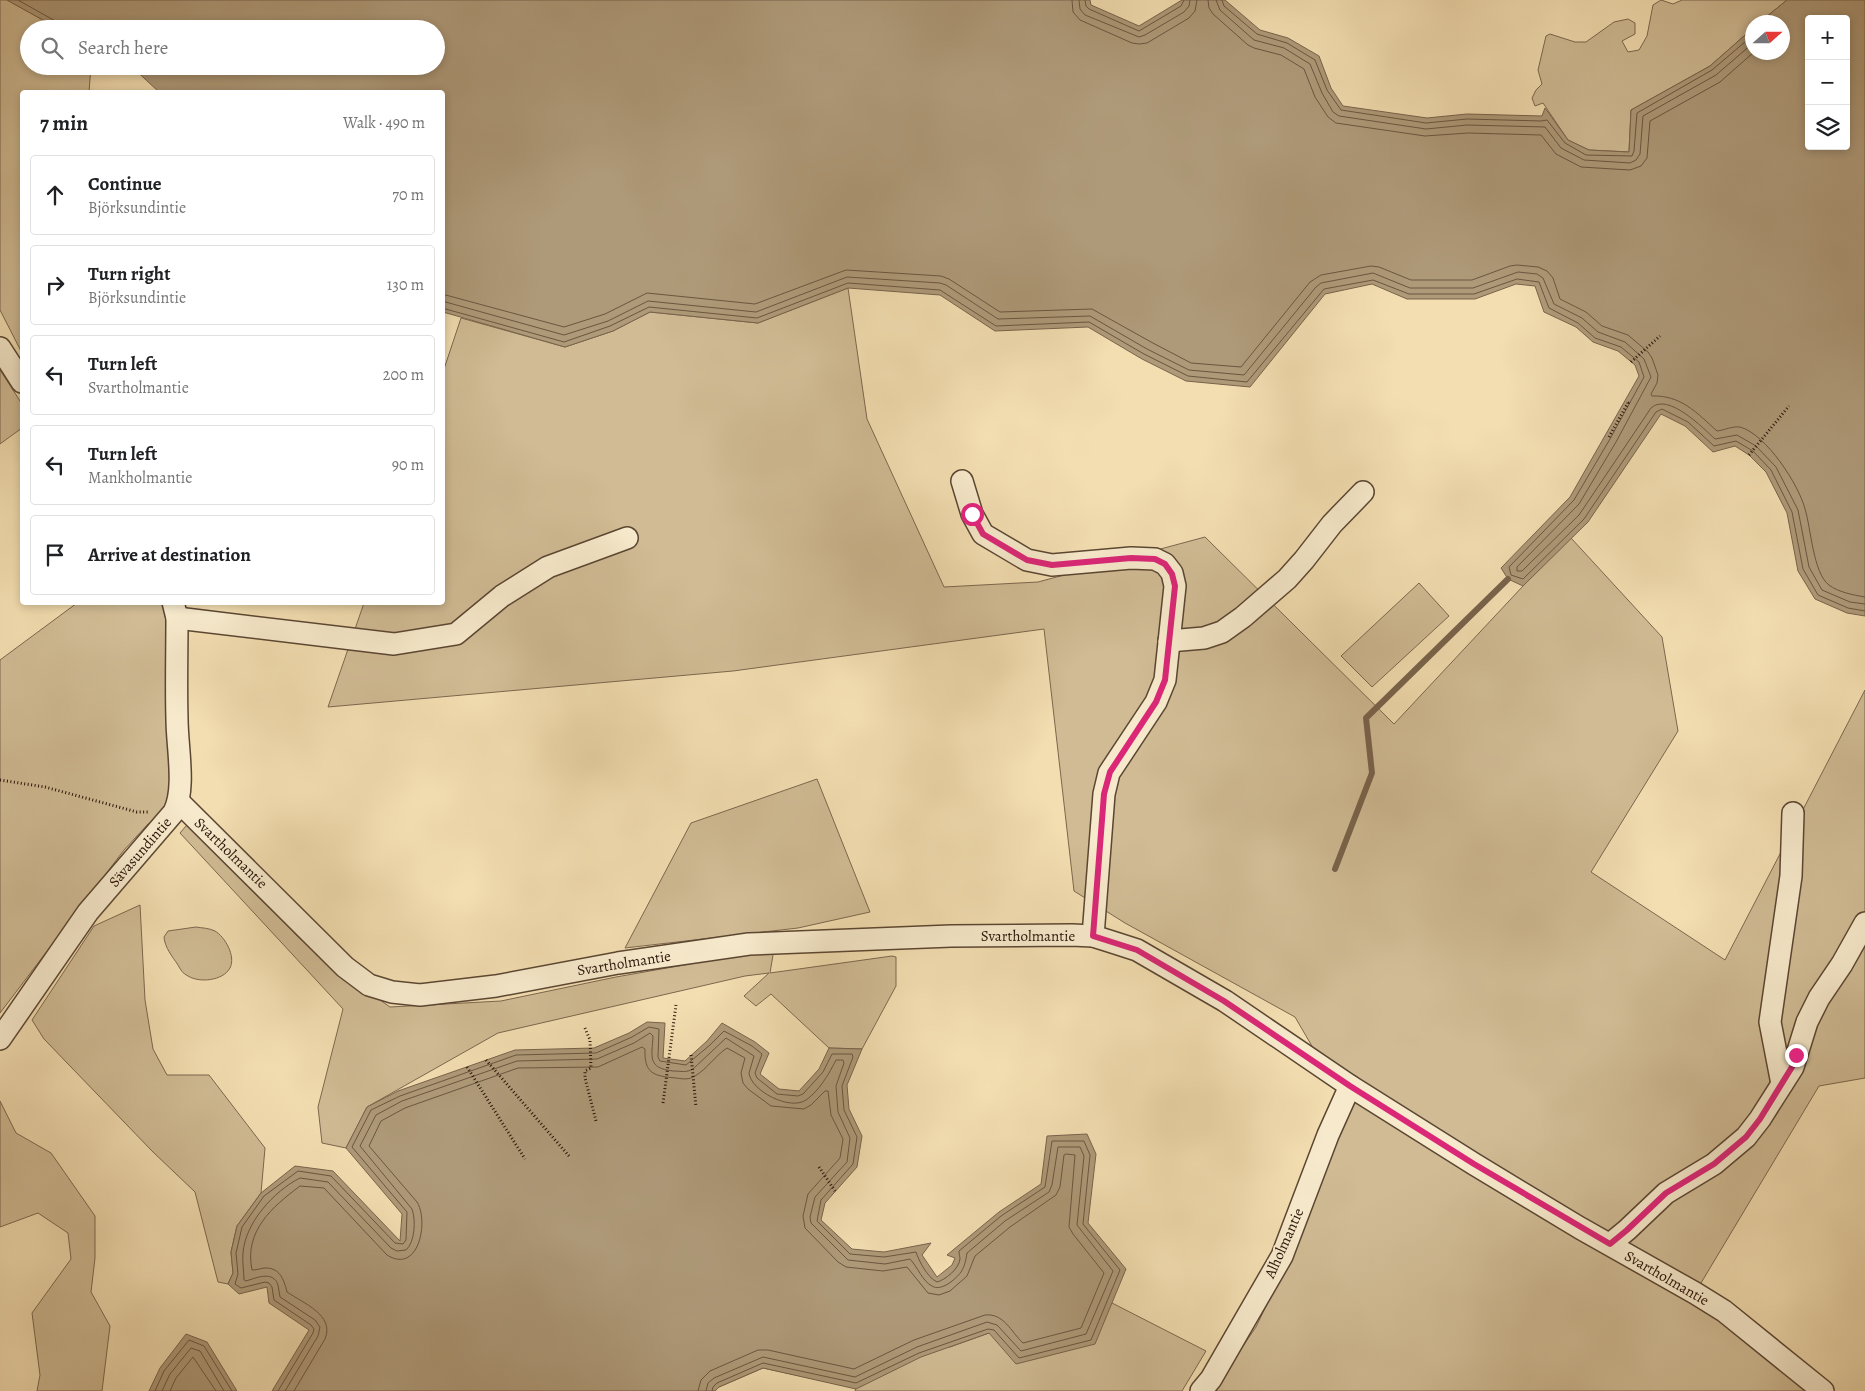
<!DOCTYPE html>
<html lang="en">
<head>
<meta charset="utf-8">
<style>
  :root { --surface:#fff; --page:#f2f2f2; --text:#202124; --muted:#757577; --line:#e0e0e0 }
  body { margin:0; font-family:Alegreya,serif; background:var(--page); color:var(--text) }
  .controls { position:absolute; right:15px; top:15px; display:grid; overflow:hidden; border-radius:5px; box-shadow:0 2px 8px #0003 }
  .controls button { width:45px; height:45px; display:grid; place-items:center; padding:0; border:0; border-bottom:1px solid var(--line); background:var(--surface); color:var(--text); font:25px sans-serif }
  .compass { position:absolute; left:1745px; top:15px; width:45px; height:45px; border-radius:50%; background:var(--surface); box-shadow:0 2px 8px #0003; rotate:69deg }
  .stop { position:absolute; width:15px; height:15px; margin:-11px; border:4px solid #db2777; border-radius:50%; background:#fff }
  .stop.end { background:#db2777; border-color:#fff; box-shadow:0 1px 5px #0008 }
  .list { margin:0; padding:0; list-style:none }
  h2 { display:flex; justify-content:space-between; align-items:center; height:65px; margin:0; padding:0 20px; font-size:21px }
  h2 small { font-size:16px; font-weight:400; color:var(--muted) }
  .list li { display:grid; grid-template-columns:32px 1fr auto; gap:15px; align-items:center; box-sizing:border-box; height:80px; margin:0 10px 10px; padding:0 10px; border:1px solid var(--line); border-radius:5px }
  .list b { display:block; font-size:19px; white-space:nowrap }
  .list p { margin:0; font-size:16px; white-space:nowrap; color:var(--muted) }
  .list em { font-size:16px; font-style:normal; color:var(--muted) }
  .icon { flex:none; width:28px; height:28px; fill:none; stroke:currentColor; stroke-width:2; stroke-linecap:round; stroke-linejoin:round }
  .map { position:relative; flex:none; width:1865px; height:1391px; overflow:hidden }
  .search { position:absolute; background:var(--surface); box-shadow:0 2px 8px #0003; left:20px; top:20px; width:425px; height:55px; display:flex; align-items:center; gap:12px; box-sizing:border-box; padding:0 18px; border-radius:28px; color:var(--muted); font-size:19px }
  .panel { position:absolute; background:var(--surface); box-shadow:0 2px 8px #0003; left:20px; top:90px; width:425px; height:515px; border-radius:5px }
  .map>svg:first-child { display:block }
  .green { fill:#d0bb94; stroke:#7c674e }
  .water { fill:#ae9978; stroke:#78634b; fill-rule:evenodd }
  .lines { fill:none; stroke-linecap:round; stroke-linejoin:round }
  .shore { stroke:#6b5640; stroke-width:1 }
  .stream { stroke:#78634b; stroke-width:6 }
  .minor-casing { stroke:#5b4632; stroke-width:24 }
  .path { stroke:#281308; stroke-width:3; stroke-dasharray:1 2.5; stroke-linecap:butt }
  .minor { stroke:#f7eacc; stroke-width:21 }
  .route { stroke:#db2777; stroke-width:6 }
  .labels { text-anchor:middle; stroke-width:4; stroke-linejoin:round; paint-order:stroke }
  .street-label { font-size:15px; fill:#281308; stroke:#f7eacc }
</style>
</head>
<body>
<div class="map">
<svg width="1865" height="1391" viewBox="0 0 1865 1391">
  <rect width="100%" height="100%" fill="#f3deb1"/>
  <filter id="stains"><feTurbulence type="fractalNoise" baseFrequency=".004" numOctaves="4"/><feColorMatrix values="0 0 0 0 .2 0 0 0 0 .09 0 0 0 0 .02 0 0 0 .5 -.17"/></filter>
  <radialGradient id="worn" r=".72"><stop offset=".6" stop-color="#630" stop-opacity="0"/><stop offset="1" stop-color="#630" stop-opacity=".3"/></radialGradient>
  <g class="green">
    <path d="M 0,0 L 7,0 L 59,29 L 29,29 L 29,66 L 91,66 L 89,92 L 22,92 L 22,353 L 0,310 Z"/>
    <path d="M 1661,0 L 1673,4 L 1682,0 L 1787,0 L 1760,22 L 1752,22 L 1752,29 L 1710,66 L 1631,110 L 1629,152 L 1589,150 L 1568,140 L 1543,103 L 1535,106 L 1532,98 L 1536,90 L 1542,84 L 1538,70 L 1546,36 L 1550,34 L 1575,42 L 1586,42 L 1614,22 L 1628,19 L 1635,23 L 1635,34 L 1622,41 L 1628,52 L 1639,50 L 1647,36 L 1653,5 Z"/>
    <path d="M 848,288 L 867,419 L 944,587 L 1038,582 L 1205,537 L 1394,724 L 1523,586 L 1571,538 L 1662,637 L 1678,731 L 1591,872 L 1725,960 L 1865,690 L 1865,1078 L 1819,1086 L 1695,1293 L 1825,1391 L 1212,1391 L 1256,1327 L 1308,1218 L 1348,1108 L 1295,1017 L 1125,923 L 1074,891 L 1044,629 L 733,671 L 328,707 L 364,603 L 442,602 L 443,372 L 461,318 L 565,347 L 613,331 L 650,312 L 758,323 Z"/>
    <path d="M 0,370 L 22,404 L 22,428 L 0,444 Z"/>
    <path d="M 1419,583 L 1449,616 L 1372,687 L 1341,656 Z"/>
    <path d="M 77,603 L 164,603 L 168,618 L 167,722 L 171,817 L 148,824 L 124,850 L 0,1013 L 0,660 Z"/>
    <path d="M 817,779 L 870,912 L 798,928 L 625,948 L 691,823 Z"/>
    <path d="M 192,819 L 297,936 L 342,973 L 390,1007 L 501,1001 L 616,977 L 774,949 L 770,973 L 892,956 L 896,957 L 896,986 L 862,1049 L 829,1048 L 771,994 L 756,1006 L 744,996 L 769,973 L 745,976 L 498,1033 L 367,1107 L 346,1148 L 322,1143 L 318,1107 L 343,1009 L 180,833 Z"/>
    <path d="M 140,905 L 145,1000 L 153,1049 L 167,1075 L 209,1075 L 265,1148 L 261,1193 L 237,1226 L 231,1252 L 233,1273 L 228,1284 L 218,1282 L 195,1192 L 152,1151 L 44,1039 L 32,1020 L 94,926 Z"/>
    <path d="M 196,927 C 202,928 209,928 215,931 C 225,937 236,956 230,968 C 223,981 199,983 188,976 C 183,974 180,969 178,965 C 172,956 165,948 164,937 L 168,931 Z"/>
    <path d="M 0,1101 L 16,1133 L 51,1153 L 95,1216 L 95,1258 L 91,1292 L 110,1326 L 102,1391 L 37,1391 L 40,1375 L 32,1313 L 71,1259 L 68,1233 L 38,1213 L 0,1227 Z"/>
    <path d="M 1112,1303 L 1206,1351 L 1182,1391 L 855,1391 L 856,1388 L 763,1368 L 719,1387 L 715,1391 L 649,1391 L 683,1354 L 950,1347 L 989,1333 Z"/>
  </g>
  <g class="water">
    <path d="M 7,0 L 1090,0 L 1091,5 L 1139,26 L 1182,0 L 1225,0 L 1260,30 L 1288,38 L 1319,56 L 1331,88 L 1343,106 L 1427,118 L 1467,114 L 1542,116 L 1545,108 L 1568,140 L 1589,150 L 1629,152 L 1631,110 L 1710,66 L 1752,29 L 1752,52 L 1782,52 L 1782,22 L 1760,22 L 1787,0 L 1865,0 L 1865,616 L 1847,613 L 1815,599 L 1798,571 L 1787,513 L 1766,472 L 1749,455 L 1735,446 L 1713,452 L 1685,426 L 1661,414 L 1588,522 L 1523,586 L 1508,579 L 1501,568 L 1570,497 L 1639,376 L 1635,365 L 1618,351 L 1593,342 L 1576,327 L 1544,312 L 1535,286 L 1516,284 L 1475,299 L 1407,299 L 1372,284 L 1325,294 L 1250,387 L 1186,381 L 1142,359 L 1088,327 L 995,331 L 940,295 L 848,288 L 758,323 L 650,312 L 613,331 L 565,347 L 443,312 L 442,92 L 159,92 L 131,66 L 436,66 L 436,29 L 59,29 ZM 1809,19 L 1846,19 L 1846,146 L 1809,146 Z"/>
    <path d="M 647,1022 L 665,1023 L 663,1058 L 685,1061 L 707,1041 L 722,1023 L 755,1042 L 769,1053 L 760,1074 L 779,1089 L 799,1091 L 819,1069 L 829,1048 L 862,1049 L 847,1085 L 849,1109 L 862,1136 L 857,1167 L 825,1203 L 821,1220 L 852,1249 L 884,1252 L 931,1243 L 922,1255 L 937,1277 L 952,1265 L 955,1258 L 947,1255 L 999,1212 L 1041,1184 L 1047,1136 L 1087,1134 L 1096,1154 L 1088,1223 L 1126,1269 L 1095,1344 L 1016,1364 L 989,1333 L 921,1357 L 856,1389 L 763,1368 L 719,1387 L 715,1391 L 272,1391 L 309,1330 L 269,1303 L 267,1287 L 239,1294 L 228,1284 L 233,1273 L 231,1252 L 237,1226 L 261,1193 L 295,1166 L 333,1171 L 400,1241 L 402,1214 L 346,1148 L 367,1107 L 398,1091 L 515,1050 L 594,1048 L 629,1033 Z"/>
    <path d="M 186,1334 L 207,1342 L 237,1391 L 149,1391 L 160,1368 Z"/>
  </g>
  <g class="lines">
    <g class="shore">
      <path d="M 18,0 L 57,22 L 60,29"/>
      <path d="M 1072,0 L 1073,12 L 1080,20 L 1132,43 L 1139,44 L 1147,43 L 1189,18 L 1195,11 L 1197,0"/>
      <path d="M 1079,0 L 1080,9 L 1085,15 L 1139,37 L 1145,35 L 1184,12 L 1189,6 L 1190,0"/>
      <path d="M 1085,0 L 1086,6 L 1089,9 L 1139,31 L 1181,6 L 1184,0"/>
      <path d="M 1208,0 L 1209,8 L 1213,14 L 1248,45 L 1254,48 L 1281,55 L 1304,69 L 1315,97 L 1328,117 L 1336,123 L 1425,136 L 1468,133 L 1541,135 L 1556,154 L 1581,167 L 1630,170 L 1641,166 L 1647,158 L 1650,121 L 1720,82 L 1754,52"/>
      <path d="M 1216,0 L 1220,10 L 1254,40 L 1284,48 L 1310,64 L 1322,93 L 1333,112 L 1339,116 L 1426,129 L 1467,125 L 1545,127 L 1561,148 L 1584,160 L 1630,163 L 1636,160 L 1640,154 L 1643,116 L 1716,75 L 1752,44"/>
      <path d="M 1222,0 L 1224,6 L 1257,34 L 1287,43 L 1315,60 L 1327,90 L 1341,110 L 1426,123 L 1467,119 L 1541,121 L 1547,120 L 1565,143 L 1586,155 L 1632,156 L 1634,151 L 1637,113 L 1712,70 L 1752,36"/>
      <path d="M 442,294 L 564,327 L 605,314 L 647,293 L 755,304 L 846,270 L 941,276 L 949,279 L 1000,312 L 1092,309 L 1151,342 L 1191,363 L 1241,367 L 1310,282 L 1321,275 L 1371,266 L 1379,267 L 1411,280 L 1472,280 L 1510,266 L 1517,265 L 1538,267 L 1547,271 L 1553,278 L 1560,299 L 1586,312 L 1602,326 L 1628,335 L 1648,352 L 1652,358 L 1658,375 L 1657,383 L 1651,394 L 1652,396 C 1681,395 1697,413 1717,431 C 1725,430 1732,426 1740,427 C 1766,434 1799,485 1805,509 C 1811,528 1813,573 1829,585 C 1838,592 1853,595 1865,597"/>
      <path d="M 442,301 L 564,335 L 608,321 L 648,301 L 756,312 L 847,277 L 940,283 L 946,285 L 998,319 L 1090,316 L 1147,349 L 1189,370 L 1244,375 L 1316,287 L 1321,283 L 1373,273 L 1410,288 L 1473,288 L 1518,272 L 1537,274 L 1543,278 L 1554,304 L 1582,318 L 1598,332 L 1625,342 L 1644,359 L 1651,377 L 1616,442 L 1579,504 L 1517,567 L 1517,571 L 1522,571 L 1579,515 L 1651,408 C 1668,392 1703,428 1715,439 L 1737,435 L 1756,446 L 1776,467 L 1798,510 L 1809,567 L 1822,590 L 1850,602 L 1865,604"/>
      <path d="M 442,308 L 564,342 L 610,326 L 649,307 L 757,318 L 848,283 L 940,290 L 996,326 L 1089,322 L 1144,354 L 1188,376 L 1247,382 L 1324,289 L 1373,280 L 1409,294 L 1474,294 L 1517,279 L 1539,282 L 1549,308 L 1578,323 L 1595,338 L 1621,347 L 1639,362 L 1644,377 L 1610,439 L 1574,500 L 1509,567 L 1511,575 L 1523,579 L 1584,519 L 1656,412 L 1662,409 L 1688,422 L 1714,446 L 1736,441 L 1753,451 L 1771,470 L 1792,512 L 1803,569 L 1818,595 L 1848,608 L 1865,611"/>
      <path d="M 155,1391 L 164,1371 L 189,1340 L 204,1346 L 232,1391"/>
      <path d="M 162,1391 L 170,1374 L 191,1348 L 200,1351 L 224,1391"/>
      <path d="M 170,1391 L 176,1378 L 193,1357 L 216,1391"/>
      <path d="M 278,1391 L 313,1333 L 314,1329 L 311,1325 L 274,1300 L 272,1287 L 269,1283 L 265,1282 L 241,1288 L 235,1284 L 238,1274 L 236,1253 L 242,1227 L 264,1196 L 298,1171 L 331,1176 L 395,1243 L 403,1244 L 406,1240 L 407,1212 L 352,1147 L 371,1110 L 400,1096 L 516,1055 L 596,1053 L 632,1037 L 649,1027 L 659,1029 L 658,1057 L 660,1061 L 686,1065 L 710,1045 L 724,1031 L 752,1046 L 762,1054 L 755,1073 L 757,1078 L 777,1094 L 798,1096 L 803,1094 L 823,1072 L 832,1054 L 852,1054 L 853,1057 L 842,1086 L 844,1110 L 857,1137 L 853,1164 L 821,1200 L 817,1221 L 850,1254 L 884,1257 L 916,1252 C 919,1261 927,1277 937,1282 C 945,1280 959,1269 960,1259 C 960,1257 959,1254 959,1251 L 1001,1216 L 1045,1187 L 1052,1141 L 1084,1141 L 1090,1155 L 1083,1224 L 1120,1270 L 1091,1340 L 1019,1358 L 994,1330 L 988,1329 L 919,1353 L 856,1383 L 763,1363 L 717,1383 L 713,1387 L 712,1391"/>
      <path d="M 285,1391 L 318,1336 L 320,1327 L 315,1320 L 280,1297 C 279,1293 279,1289 278,1285 C 273,1270 256,1278 246,1281 L 244,1280 C 244,1271 242,1261 243,1253 C 245,1223 274,1191 300,1178 L 328,1182 L 391,1248 L 397,1251 L 406,1250 C 415,1242 416,1220 412,1209 L 360,1146 L 376,1115 L 402,1101 L 517,1061 L 597,1059 L 634,1043 L 650,1033 L 653,1036 C 652,1057 647,1068 673,1071 C 681,1071 686,1073 693,1069 L 726,1038 L 754,1056 L 749,1073 C 751,1091 790,1111 806,1100 C 819,1091 829,1074 836,1060 L 843,1060 L 844,1063 L 836,1086 L 838,1112 L 850,1138 L 847,1162 L 815,1197 L 810,1217 L 811,1223 L 848,1260 L 885,1264 L 910,1259 C 917,1266 923,1282 932,1286 C 941,1292 956,1279 961,1272 C 965,1266 966,1259 967,1253 L 1005,1221 L 1049,1192 L 1052,1185 L 1058,1147 L 1080,1147 L 1084,1156 L 1077,1225 L 1113,1271 L 1086,1334 L 1021,1351 L 997,1325 L 987,1322 L 917,1347 L 855,1377 L 763,1357 L 714,1378 L 708,1383 L 706,1391"/>
      <path d="M 294,1391 L 325,1339 C 335,1315 303,1303 287,1292 C 284,1280 280,1267 264,1268 C 259,1269 256,1270 252,1270 C 244,1231 272,1207 300,1186 L 324,1188 L 387,1255 C 419,1275 429,1221 417,1202 L 369,1146 L 381,1121 L 405,1108 L 518,1068 L 598,1067 L 642,1047 L 645,1049 C 644,1074 654,1076 676,1078 C 683,1079 689,1080 695,1076 C 707,1069 716,1055 727,1048 L 745,1058 L 741,1073 L 743,1083 L 748,1089 L 771,1106 L 804,1109 L 811,1105 L 825,1091 L 828,1091 L 831,1115 L 843,1139 L 840,1158 L 808,1194 L 803,1216 L 805,1228 L 838,1262 L 846,1267 L 883,1271 L 907,1267 L 928,1293 L 939,1295 L 950,1291 L 967,1276 L 975,1256 L 1010,1227 L 1056,1195 L 1060,1187 L 1064,1155 L 1066,1154 L 1075,1155 L 1069,1227 L 1073,1234 L 1104,1273 L 1081,1328 L 1023,1343 C 1011,1332 1004,1313 985,1315 L 914,1340 L 854,1369 L 768,1350 L 758,1350 L 710,1371 L 701,1380 L 698,1391"/>
    </g>
    <path class="stream" d="M 1335,869 L 1372,773 L 1366,718 L 1508,579"/>
    <defs>
      <g id="minor">
        <path d="M 0,348 L 22,382"/>
        <path d="M 962,481 L 972,514 L 983,534 L 1027,560 L 1052,565 L 1131,558 L 1155,559 L 1165,564 L 1172,573 L 1175,586 L 1165,680 L 1156,702 L 1109,773 L 1104,794 L 1093,936"/>
        <path d="M 177,618 L 394,644 L 456,634 L 502,596 L 548,567 L 627,538"/>
        <path d="M 1169,641 L 1204,638 L 1222,632 L 1243,617 L 1287,579 L 1304,560 L 1332,524 L 1363,492"/>
        <path d="M 179,802 L 345,967 L 369,985 L 392,992 L 420,995 L 496,986 L 618,963 L 749,944 L 951,936 L 1072,935 L 1093,936 L 1109,941 L 1137,950 L 1225,1001 L 1350,1086 L 1474,1164 L 1580,1228 L 1695,1293 L 1724,1311 L 1823,1391"/>
        <path d="M 0,1039 L 88,912 L 174,812 C 186,788 177,747 177,719 C 176,686 177,652 177,618 L 173,602"/>
        <path d="M 1782,1084 L 1770,1022 L 1791,876 L 1793,813"/>
        <path d="M 1610,1244 L 1627,1230 L 1666,1193 L 1714,1164 L 1746,1137 L 1760,1119 L 1793,1067 L 1807,1022 L 1819,998 L 1842,964 L 1865,923"/>
        <path d="M 1201,1391 L 1211,1379 L 1282,1256 L 1328,1135 L 1350,1086"/>
      </g>
    </defs>
    <use href="#minor" class="minor-casing"/>
    <g class="path">
      <path d="M 1631,362 L 1660,336"/>
      <path d="M 1609,437 L 1628,403 L 1626,401"/>
      <path d="M 1749,455 L 1789,406"/>
      <path d="M 0,780 L 45,787 L 137,812 L 148,812"/>
      <path d="M 585,1028 L 590,1040 L 591,1068 L 585,1071 L 585,1078 L 596,1121"/>
      <path d="M 691,1055 L 696,1107"/>
      <path d="M 486,1060 L 569,1156"/>
      <path d="M 467,1067 L 525,1159"/>
      <path d="M 663,1103 L 676,1005"/>
      <path d="M 819,1167 L 835,1191"/>
    </g>
    <use href="#minor" class="minor"/>
  </g>
  <g class="lines">
    <path class="route" d="M 972,514 L 983,534 L 1027,560 L 1052,565 L 1131,558 L 1155,559 L 1165,564 L 1172,574 L 1175,586 L 1165,680 L 1156,702 L 1110,772 L 1104,794 L 1093,936 L 1137,950 L 1224,1001 L 1350,1086 L 1474,1164 L 1610,1244 L 1627,1230 L 1666,1193 L 1714,1164 L 1746,1137 L 1760,1119 L 1792,1067 L 1796,1055"/>
  </g>
  <g class="labels">
    <g class="street-label">
      <text transform="translate(140 852) rotate(-49)" y="5">Sävasundintie</text>
      <text transform="translate(231 853) rotate(44)" y="5">Svartholmantie</text>
      <text x="1028" y="941">Svartholmantie</text>
      <text transform="translate(624 963) rotate(-9)" y="5">Svartholmantie</text>
      <text transform="translate(1284 1243) rotate(-66)" y="5">Alholmantie</text>
      <text transform="translate(1667 1278) rotate(30)" y="5">Svartholmantie</text>
    </g>
  </g>
  <rect width="100%" height="100%" filter="url(#stains)"/>
  <rect width="100%" height="100%" fill="url(#worn)"/>
</svg>
<div class="controls">
<button>+</button>
<button>−</button>
<button><svg class="icon" aria-label="layers" viewBox="0 0 24 24"><path d="M12 4l9 5-9 5-9-5zM3 14l9 5 9-5"/></svg></button>
</div>
<svg class="compass" viewBox="-18 -18 36 36"><path d="M0-13l5 13h-10z" fill="#e53935"/><path d="M0 13l5-13h-10z" fill="#757577"/></svg>
<div class="stop" style="left:972px;top:514px"></div>
<div class="stop end" style="left:1796px;top:1055px"></div>
<div class="search"><svg class="icon" aria-label="search" viewBox="0 0 24 24"><circle cx="10" cy="10" r="6"/><path d="M15 15l6 6"/></svg>Search here</div>
<section class="panel">
<h2>7 min<small>Walk · 490 m</small></h2>
<ul class="list">
<li><svg class="icon" aria-label="ahead" viewBox="0 0 24 24"><path d="M12 20V5M6 11l6-6 6 6"/></svg><div><b>Continue</b><p>Björksundintie</p></div><em>70 m</em></li>
<li><svg class="icon" aria-label="right" viewBox="0 0 24 24"><path d="M7 20v-9h11M14 6l5 5-5 5"/></svg><div><b>Turn right</b><p>Björksundintie</p></div><em>130 m</em></li>
<li><svg class="icon" aria-label="left" viewBox="0 0 24 24"><path d="M17 20v-9H6M10 6l-5 5 5 5"/></svg><div><b>Turn left</b><p>Svartholmantie</p></div><em>200 m</em></li>
<li><svg class="icon" aria-label="left" viewBox="0 0 24 24"><path d="M17 20v-9H6M10 6l-5 5 5 5"/></svg><div><b>Turn left</b><p>Mankholmantie</p></div><em>90 m</em></li>
<li><svg class="icon" aria-label="arrive" viewBox="0 0 24 24"><path d="M6 21V4h12l-3 4 3 4H6"/></svg><div><b>Arrive at destination</b></div></li>
</ul>
</section>
</div>
</body>
</html>
